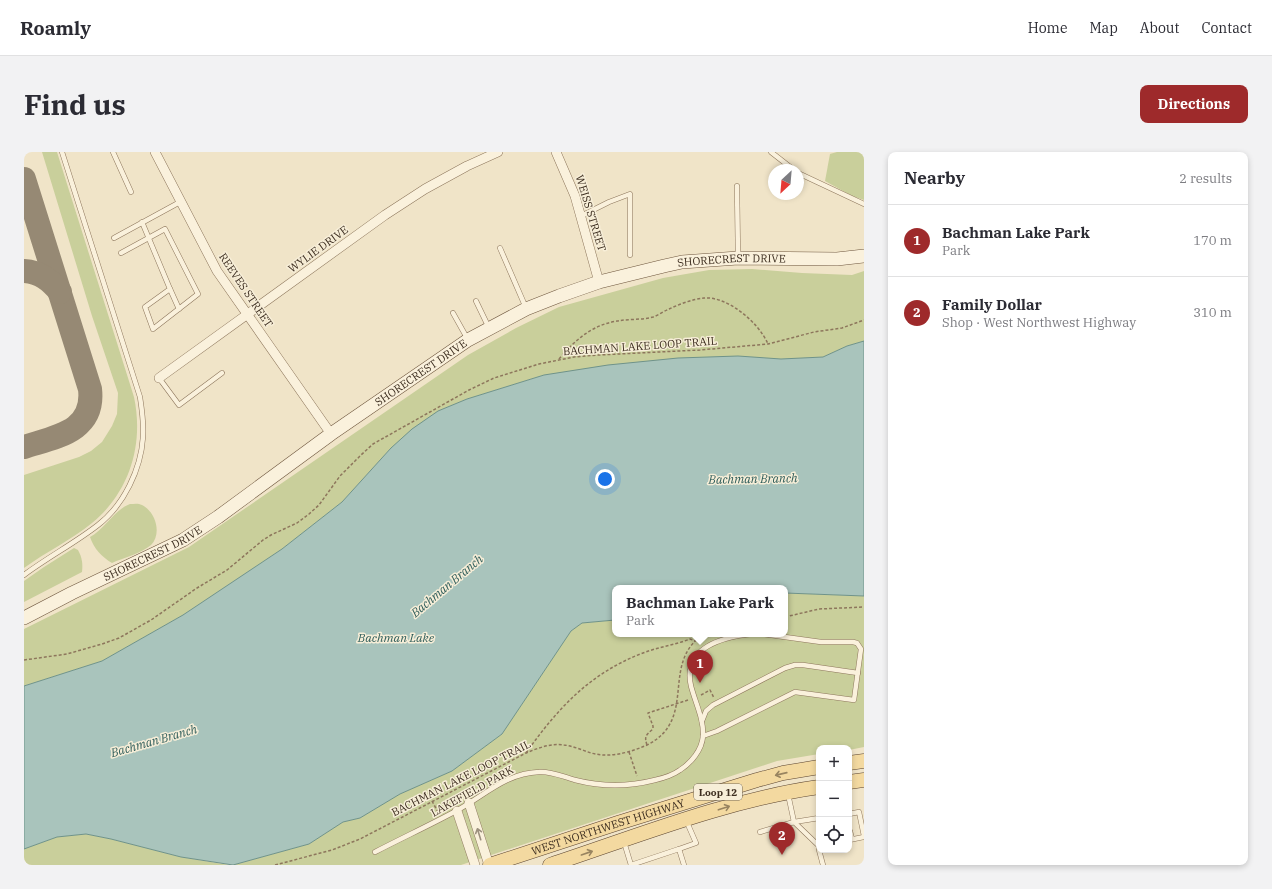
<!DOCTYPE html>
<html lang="en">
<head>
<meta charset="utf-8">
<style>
  :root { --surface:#fff; --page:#f2f2f3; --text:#2b2b33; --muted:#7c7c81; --line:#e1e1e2; --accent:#9e2a2b }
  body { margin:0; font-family:"IBM Plex Serif",serif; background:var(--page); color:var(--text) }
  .controls { position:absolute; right:12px; bottom:12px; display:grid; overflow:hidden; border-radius:8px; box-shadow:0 2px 6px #0003 }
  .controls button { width:36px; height:36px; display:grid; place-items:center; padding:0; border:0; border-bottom:1px solid var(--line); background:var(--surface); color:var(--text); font:20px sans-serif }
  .compass { position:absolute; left:744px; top:12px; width:36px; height:36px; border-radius:50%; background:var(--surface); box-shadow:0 2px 6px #0003; rotate:206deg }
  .you { position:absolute; left:581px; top:327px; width:14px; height:14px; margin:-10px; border:3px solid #fff; border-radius:50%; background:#1a73e8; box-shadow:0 0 0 6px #1a73e833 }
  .badge { display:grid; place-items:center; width:26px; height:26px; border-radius:50%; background:var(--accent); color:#fff; font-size:13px; font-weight:700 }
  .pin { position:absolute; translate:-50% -33px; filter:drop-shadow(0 1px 2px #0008) }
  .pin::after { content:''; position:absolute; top:21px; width:14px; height:12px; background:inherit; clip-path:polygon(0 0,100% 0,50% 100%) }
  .popup { position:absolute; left:588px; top:433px; width:176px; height:52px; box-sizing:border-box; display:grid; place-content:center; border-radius:8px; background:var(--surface); filter:drop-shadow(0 1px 3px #0005); font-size:13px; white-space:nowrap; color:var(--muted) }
  .popup b { font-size:15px; color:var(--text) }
  .popup::after { content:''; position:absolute; left:50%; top:100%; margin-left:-8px; border:8px solid transparent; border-top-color:var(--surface) }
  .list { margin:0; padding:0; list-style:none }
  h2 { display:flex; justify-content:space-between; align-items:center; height:52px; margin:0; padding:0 16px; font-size:17px }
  h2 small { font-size:13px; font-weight:400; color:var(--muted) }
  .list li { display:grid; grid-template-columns:26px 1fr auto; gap:12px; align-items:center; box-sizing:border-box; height:72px; padding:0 16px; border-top:1px solid var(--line) }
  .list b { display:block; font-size:15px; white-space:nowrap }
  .list p { margin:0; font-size:13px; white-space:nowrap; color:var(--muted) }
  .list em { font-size:13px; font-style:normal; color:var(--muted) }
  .icon { flex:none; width:22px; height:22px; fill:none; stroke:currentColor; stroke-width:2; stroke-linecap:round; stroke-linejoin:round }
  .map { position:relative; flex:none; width:840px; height:713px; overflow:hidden; border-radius:8px }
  header { display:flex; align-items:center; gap:24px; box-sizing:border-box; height:56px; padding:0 20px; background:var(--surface); border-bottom:1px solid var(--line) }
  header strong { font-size:19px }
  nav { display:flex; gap:22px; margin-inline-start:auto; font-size:14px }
  .intro { display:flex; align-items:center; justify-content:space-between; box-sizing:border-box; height:96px; padding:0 24px }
  h1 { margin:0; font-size:28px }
  .button { padding:10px 18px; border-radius:8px; background:var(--accent); color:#fff; font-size:14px; font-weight:700 }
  main { display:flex; gap:24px; padding:0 24px }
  aside { flex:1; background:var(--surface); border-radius:8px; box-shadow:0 2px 6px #0003 }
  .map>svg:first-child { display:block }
  .green { fill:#c9cf9b }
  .water { fill:#a9c4bc; stroke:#6f938a }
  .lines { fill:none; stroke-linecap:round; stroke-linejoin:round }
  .taxiway { stroke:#968974; stroke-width:24 }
  .lane-casing { stroke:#8d765c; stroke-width:5.5 }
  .street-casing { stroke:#8d765c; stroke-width:10 }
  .secondary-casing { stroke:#6f573f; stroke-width:14 }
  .primary-casing { stroke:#5b4430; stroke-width:15 }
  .path { stroke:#8d765c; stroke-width:1.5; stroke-dasharray:3 2; stroke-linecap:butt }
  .lane { stroke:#faf1dc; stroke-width:4.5 }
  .street { stroke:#faf1dc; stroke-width:9 }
  .secondary { stroke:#faf1dc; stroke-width:13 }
  .primary { stroke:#f3d9a0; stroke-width:14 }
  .oneway { stroke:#988460 }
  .oneway2 { stroke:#9c907e }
  .labels { text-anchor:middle; stroke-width:3; stroke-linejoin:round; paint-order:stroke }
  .shield { fill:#f7eed8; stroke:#756857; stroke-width:1 }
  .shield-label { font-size:10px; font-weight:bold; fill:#3d2e20 }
  .street-label { font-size:11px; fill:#3d2e20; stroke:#f7eed8 }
  .water-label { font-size:12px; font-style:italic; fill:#2f5d5a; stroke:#f7eed8 }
</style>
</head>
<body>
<header>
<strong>Roamly</strong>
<nav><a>Home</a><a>Map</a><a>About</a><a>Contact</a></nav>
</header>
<div class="intro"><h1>Find us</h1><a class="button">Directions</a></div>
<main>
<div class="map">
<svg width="840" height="713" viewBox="0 0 840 713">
  <rect width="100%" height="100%" fill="#f0e4c8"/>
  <g class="green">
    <path d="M 18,0 L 33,0 L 110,245 C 120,292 106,340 68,371 C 47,388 22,400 0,416 L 0,323 L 55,305 L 67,299 L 78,290 L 88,274 L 93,262 L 94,241 L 68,164 Z"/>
    <path d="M 813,0 L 840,0 L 840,48 L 828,44 L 801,29 L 806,2 Z"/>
    <path d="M 728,117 L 778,121 L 828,123 L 840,119 L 840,189 L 823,194 L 799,205 L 520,223 L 443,247 L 414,259 L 367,296 L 318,350 L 258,397 L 159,463 L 78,509 L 0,534 L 0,477 L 165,395 L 444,203 L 492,176 L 535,155 L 639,126 L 685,118 Z"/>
    <path d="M 106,352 C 110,352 114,351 118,353 C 132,360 138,382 127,393 C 118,401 99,406 88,411 C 78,405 70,397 66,385 C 81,377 90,358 106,352 Z"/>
    <path d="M 50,396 L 54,398 C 58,405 59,412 58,420 L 0,450 L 0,429 L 20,415 Z"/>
    <path d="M 761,441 L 840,444 L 840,595 L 825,598 L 825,596 L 795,596 L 795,602 L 753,609 L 437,713 L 209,713 L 285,692 L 319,670 L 336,666 L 376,642 L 428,619 L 478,582 L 547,479 L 558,471 L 591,468 L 591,482 L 761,482 Z"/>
    <path d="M 62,682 L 87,687 L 157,705 L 205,713 L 0,713 L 0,697 L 33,685 Z"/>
  </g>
  <path class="water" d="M 840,189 L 840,444 L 761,441 L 761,436 L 591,436 L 591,468 L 558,471 L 547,479 L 478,582 L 428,619 L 376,642 L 336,666 L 319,670 L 285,692 L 209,713 L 157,705 L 87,687 L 62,682 L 33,685 L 0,697 L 0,534 L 78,509 L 159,463 L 258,397 L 318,350 L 367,296 L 388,277 L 414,259 L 443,247 L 520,223 L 584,213 L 654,206 L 714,204 L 757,207 L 799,205 L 823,194 Z"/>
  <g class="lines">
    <g class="taxiway">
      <path d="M 0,27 L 66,237 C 71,280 31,285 0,295"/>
      <path d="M 0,119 C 16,120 26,128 36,140"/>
    </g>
    <defs>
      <g id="lane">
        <path d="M 89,0 L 107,40"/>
        <path d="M 747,0 L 770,18"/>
        <path d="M 774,21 L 840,52"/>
        <path d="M 713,34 L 714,105"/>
        <path d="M 557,64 L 585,50 L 606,42 L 606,103"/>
        <path d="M 90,86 L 156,50"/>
        <path d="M 476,96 L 502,156"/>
        <path d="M 97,101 L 141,77 L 174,142 L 129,177 L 121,155 L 146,137 L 118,70"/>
        <path d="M 146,137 L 155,157"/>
        <path d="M 452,149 L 465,176"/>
        <path d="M 429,161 L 443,186"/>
        <path d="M 135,226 L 155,253 L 198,221"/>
        <path d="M 0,423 C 24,405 51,391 74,373 C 100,353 117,317 119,285 C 120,271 118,258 116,245 L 38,0"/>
        <path d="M 678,569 L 682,559 L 689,553 L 761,516 L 771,513 L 779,513 L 834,521"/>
        <path d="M 679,584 L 693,579 L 771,540 L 830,548 L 837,497 L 833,491 L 829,490 L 797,490 L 739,482"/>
        <path d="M 764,642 L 770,670 L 795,694"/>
        <path d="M 825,662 L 835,660 L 840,684"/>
        <path d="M 826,679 L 828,687"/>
        <path d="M 736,680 L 770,670 L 795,666"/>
        <path d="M 825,688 L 840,685"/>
        <path d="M 600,690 L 607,713"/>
        <path d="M 655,697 L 672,691 L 662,668"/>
        <path d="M 795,698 L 799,713"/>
        <path d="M 351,700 C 378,686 406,673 432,659 C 460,644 482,621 515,620 C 528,619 539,625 551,628 C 578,635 604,635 631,628 C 640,626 649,623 656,618 C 667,611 678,598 679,584 C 680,567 671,550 667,534 C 658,495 699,485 728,482"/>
        <path d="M 607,713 L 655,697 L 660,713"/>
      </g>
      <g id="street">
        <path d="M 131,0 L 193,119 L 307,282"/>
        <path d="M 532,0 L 551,44 L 575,130"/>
        <path d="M 135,226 L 361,63 L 401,37 L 443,14 L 474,0"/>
        <path d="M 445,651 L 465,713"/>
        <path d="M 433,659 L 451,713"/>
      </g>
      <g id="secondary">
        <path id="s1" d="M 0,466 L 48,441 L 159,388 L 194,365 L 307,282 L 444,188 L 502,157 L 535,144 L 575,130 L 640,114 L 658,110 L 714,106 L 813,107 L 840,104"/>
      </g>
      <g id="primary">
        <path d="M 825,611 L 840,609"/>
        <path d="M 825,630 L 840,628"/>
        <path id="s2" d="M 466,713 L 594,671 L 733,628 L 759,621 L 795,615"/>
        <path d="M 526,713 C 614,684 703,648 795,635"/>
      </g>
    </defs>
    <use href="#lane" class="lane-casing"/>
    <use href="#street" class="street-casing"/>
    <use href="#secondary" class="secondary-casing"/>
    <use href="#primary" class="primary-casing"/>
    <g class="path">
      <path d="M 535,207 C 551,188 568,173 593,169 C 604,167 618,168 629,165 C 635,163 640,159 645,157 C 656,152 669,147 680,146 C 704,144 735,171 744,192"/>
      <path d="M 761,465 L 795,457 L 840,455"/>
      <path d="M 0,508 L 43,502 L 78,492 L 95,486 L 127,468 L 173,436 L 203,418 L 239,388 L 247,383 L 273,371 L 285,362 L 295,353 L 316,324 L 337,303 L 349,292 L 445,238 L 470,226 L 515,212 L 550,205 L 574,203 L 676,198 L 744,192 L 790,180 L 818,176 L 840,168"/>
      <path d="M 677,543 L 686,538 L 690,546"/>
      <path d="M 623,593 C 620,584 622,583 629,577 L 629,574 L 624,561 L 664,548"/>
      <path d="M 605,600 L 613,624"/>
      <path d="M 502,601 C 534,556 566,521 619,501 C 634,495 651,493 666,487 L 671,489"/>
      <path d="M 408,649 L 414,660"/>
      <path d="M 251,713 L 308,698 L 336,687 L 502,601 C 514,596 527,591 540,593 C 549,594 558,598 567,601 C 585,606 605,601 623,593 C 675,567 635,511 680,482"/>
    </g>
    <use href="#lane" class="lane"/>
    <use href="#street" class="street"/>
    <use href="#secondary" class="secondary"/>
    <use href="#primary" class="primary"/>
  </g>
  <defs><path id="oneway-shaft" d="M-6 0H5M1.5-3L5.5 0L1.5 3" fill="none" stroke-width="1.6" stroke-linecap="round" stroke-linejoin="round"/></defs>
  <g class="oneway">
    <use href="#oneway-shaft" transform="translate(757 622) rotate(167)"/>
    <use href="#oneway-shaft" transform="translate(700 656) rotate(-18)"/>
    <use href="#oneway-shaft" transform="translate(563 701) rotate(-19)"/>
  </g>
  <use class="oneway2" href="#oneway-shaft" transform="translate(455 682) rotate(-107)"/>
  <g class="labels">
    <rect class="shield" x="670" y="632" width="48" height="16" rx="3"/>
    <g class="shield-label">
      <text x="694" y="644">Loop 12</text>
    </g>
    <g class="street-label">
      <text transform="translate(567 61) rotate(73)" y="4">WEISS STREET</text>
      <text transform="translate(294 97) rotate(-36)" y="4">WYLIE DRIVE</text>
      <text dy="4" stroke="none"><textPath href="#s1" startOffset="804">SHORECREST DRIVE</textPath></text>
      <text transform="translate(222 138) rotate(56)" y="4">REEVES STREET</text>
      <text transform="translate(616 194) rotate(-4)" y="4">BACHMAN LAKE LOOP TRAIL</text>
      <text dy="4" stroke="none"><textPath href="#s1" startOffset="468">SHORECREST DRIVE</textPath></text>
      <text dy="4" stroke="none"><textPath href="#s1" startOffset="144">SHORECREST DRIVE</textPath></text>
      <text transform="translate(437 626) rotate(-27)" y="4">BACHMAN LAKE LOOP TRAIL</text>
      <text transform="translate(448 639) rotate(-29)" y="4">LAKEFIELD PARK</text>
      <text dy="4" stroke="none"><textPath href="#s2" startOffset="124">WEST NORTHWEST HIGHWAY</textPath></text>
    </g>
    <g class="water-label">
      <text transform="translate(729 327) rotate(-1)" y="4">Bachman Branch</text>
      <text transform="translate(423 434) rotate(-40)" y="4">Bachman Branch</text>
      <text x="372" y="490">Bachman Lake</text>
      <text transform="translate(130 589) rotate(-16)" y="4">Bachman Branch</text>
    </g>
  </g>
</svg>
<div class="controls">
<button>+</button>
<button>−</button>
<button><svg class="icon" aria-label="locate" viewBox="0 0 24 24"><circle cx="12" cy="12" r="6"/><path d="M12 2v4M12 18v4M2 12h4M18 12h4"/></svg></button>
</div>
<svg class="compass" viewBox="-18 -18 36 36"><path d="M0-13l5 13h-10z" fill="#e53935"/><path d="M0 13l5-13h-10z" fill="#7c7c81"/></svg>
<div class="you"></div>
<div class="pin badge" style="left:676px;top:531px">1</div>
<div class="popup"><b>Bachman Lake Park</b>Park</div>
<div class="pin badge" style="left:758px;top:703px">2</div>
</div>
<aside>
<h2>Nearby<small>2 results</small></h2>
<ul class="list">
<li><span class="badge">1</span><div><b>Bachman Lake Park</b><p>Park</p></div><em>170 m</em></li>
<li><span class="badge">2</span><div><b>Family Dollar</b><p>Shop · West Northwest Highway</p></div><em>310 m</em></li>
</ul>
</aside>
</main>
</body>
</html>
